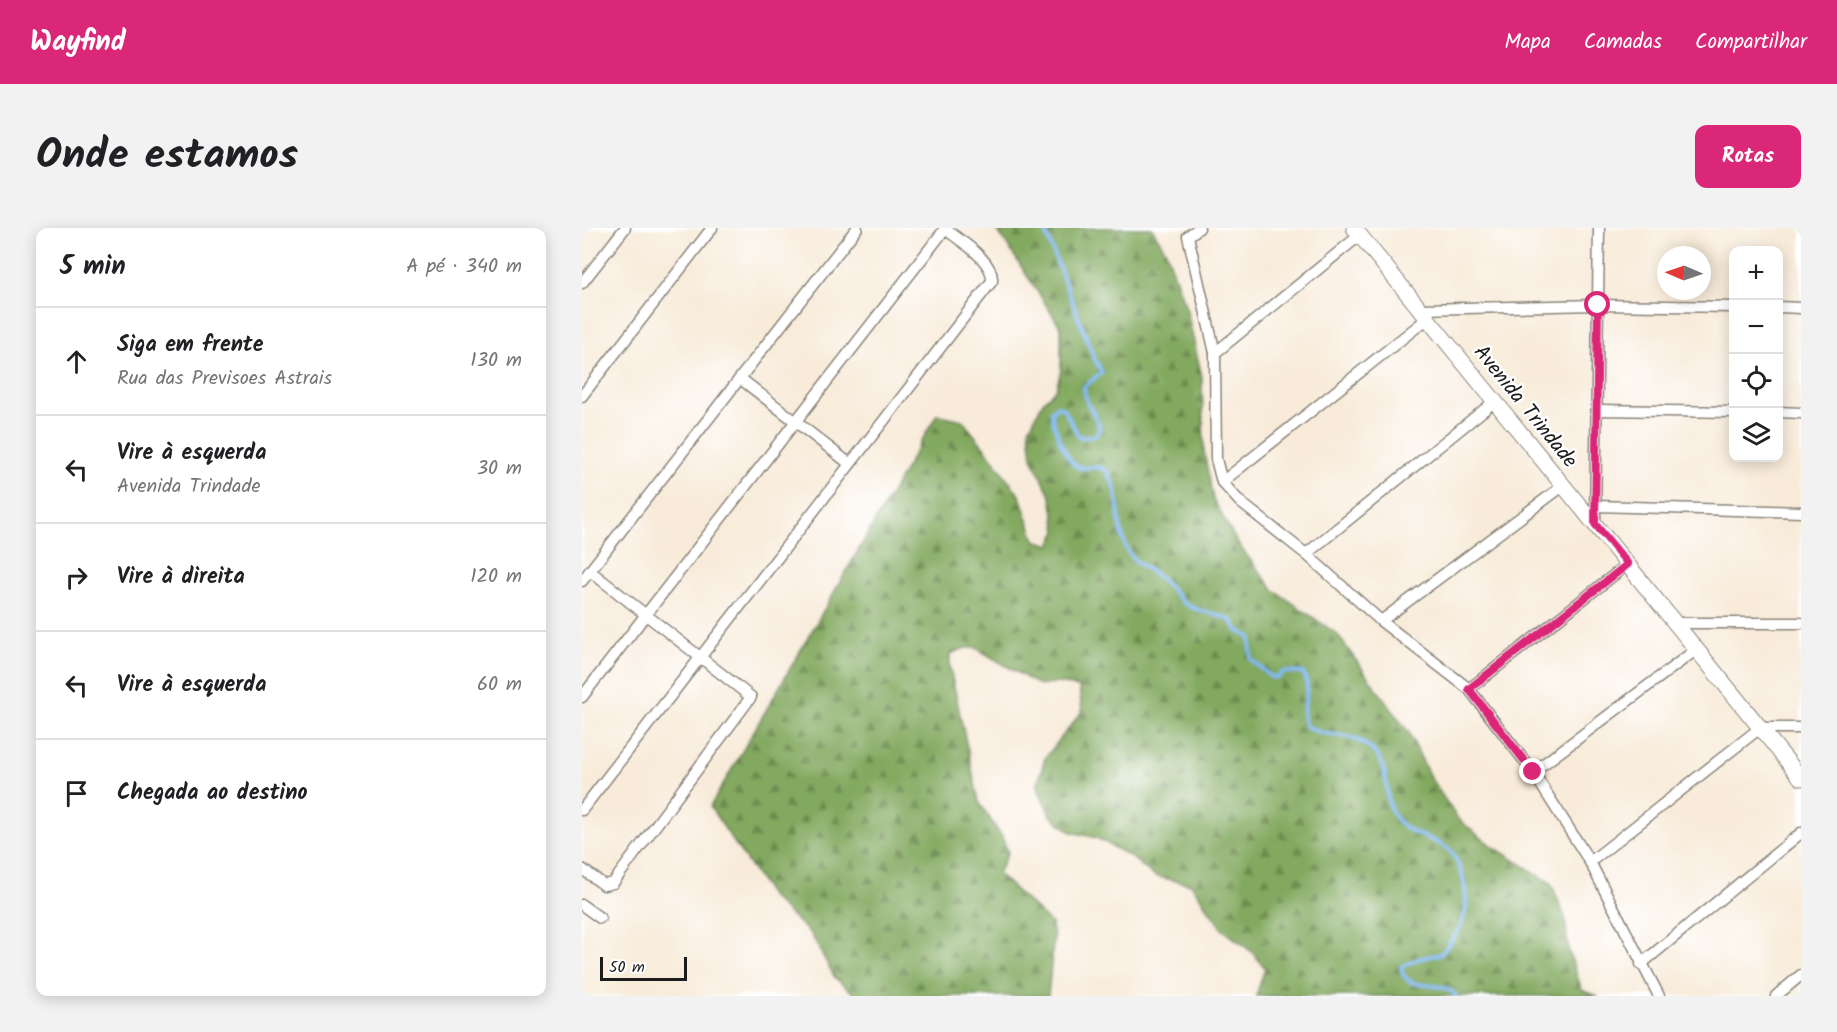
<!DOCTYPE html>
<html lang="pt">
<head>
<meta charset="utf-8">
<style>
  :root { --surface:#fff; --page:#f2f2f2; --text:#202124; --muted:#757577; --line:#e0e0e0; --accent:#db2777 }
  body { margin:0; font-family:Kalam,sans-serif; background:var(--page); color:var(--text) }
  .controls { position:absolute; right:18px; top:18px; display:grid; overflow:hidden; border-radius:12px; box-shadow:0 3px 15px #0003 }
  .controls button { width:54px; height:54px; display:grid; place-items:center; padding:0; border:0; border-bottom:2px solid var(--line); background:var(--surface); color:var(--text); font:30px sans-serif }
  .compass { position:absolute; left:1075px; top:18px; width:54px; height:54px; border-radius:50%; background:var(--surface); box-shadow:0 3px 15px #0003; rotate:272deg }
  .scale { position:absolute; left:18px; bottom:15px; width:87px; box-sizing:border-box; padding-left:6px; border:3px solid #1c1c1c; border-top:0; font-size:16px; line-height:21px; white-space:nowrap; color:#1c1c1c; -webkit-text-stroke:4px #fff; paint-order:stroke }
  .stop { position:absolute; width:18px; height:18px; margin:-14px; border:4px solid #db2777; border-radius:50%; background:#fff }
  .stop.end { background:#db2777; border-color:#fff; box-shadow:0 2px 6px #0008 }
  .list { margin:0; padding:0; list-style:none }
  h2 { display:flex; justify-content:space-between; align-items:center; height:78px; margin:0; padding:0 24px; font-size:26px }
  h2 small { font-size:20px; font-weight:400; color:var(--muted) }
  .list li { display:grid; grid-template-columns:39px 1fr auto; gap:18px; align-items:center; box-sizing:border-box; height:108px; padding:0 24px; border-top:2px solid var(--line) }
  .list b { display:block; font-size:22px; white-space:nowrap }
  .list p { margin:0; font-size:20px; white-space:nowrap; color:var(--muted) }
  .list em { font-size:20px; font-style:normal; color:var(--muted) }
  .icon { flex:none; width:33px; height:33px; fill:none; stroke:currentColor; stroke-width:2; stroke-linecap:round; stroke-linejoin:round }
  .map { position:relative; flex:none; width:1219px; height:768px; overflow:hidden; border-radius:12px }
  header { display:flex; align-items:center; gap:36px; box-sizing:border-box; height:84px; padding:0 30px; background:var(--accent); color:#fff }
  header strong { font-size:28px }
  nav { display:flex; gap:33px; margin-inline-start:auto; font-size:21px }
  .intro { display:flex; align-items:center; justify-content:space-between; box-sizing:border-box; height:144px; padding:0 36px }
  h1 { margin:0; font-size:42px }
  .button { padding:15px 27px; border-radius:12px; background:var(--accent); color:#fff; font-size:21px; font-weight:700 }
  main { display:flex; gap:36px; padding:0 36px }
  aside { flex:1; background:var(--surface); border-radius:12px; box-shadow:0 3px 15px #0003 }
  .map>svg:first-child { display:block }
  .forest { fill:url(#forest-firs); stroke:#4f623e; stroke-width:1.5 }
  .lines { fill:none; stroke-linecap:round; stroke-linejoin:round }
  .stream { stroke:#83baf2; stroke-width:4 }
  .minor-casing { stroke:#8a847a; stroke-width:13 }
  .secondary-casing { stroke:#8a847a; stroke-width:17 }
  .minor { stroke:#fff; stroke-width:10 }
  .secondary { stroke:#fff; stroke-width:15 }
  .route { stroke:#db2777; stroke-width:8 }
  .labels { text-anchor:middle; stroke-width:4.5; stroke-linejoin:round; paint-order:stroke }
  .street-label { font-size:21px; fill:#1c1c1c; stroke:#fff }
</style>
</head>
<body>
<header>
<strong>Wayfind</strong>
<nav><a>Mapa</a><a>Camadas</a><a>Compartilhar</a></nav>
</header>
<div class="intro"><h1>Onde estamos</h1><a class="button">Rotas</a></div>
<main>
<aside>
<h2>5 min<small>A pé · 340 m</small></h2>
<ul class="list">
<li><svg class="icon" aria-label="ahead" viewBox="0 0 24 24"><path d="M12 20V5M6 11l6-6 6 6"/></svg><div><b>Siga em frente</b><p>Rua das Previsoes Astrais</p></div><em>130 m</em></li>
<li><svg class="icon" aria-label="left" viewBox="0 0 24 24"><path d="M17 20v-9H6M10 6l-5 5 5 5"/></svg><div><b>Vire à esquerda</b><p>Avenida Trindade</p></div><em>30 m</em></li>
<li><svg class="icon" aria-label="right" viewBox="0 0 24 24"><path d="M7 20v-9h11M14 6l5 5-5 5"/></svg><div><b>Vire à direita</b></div><em>120 m</em></li>
<li><svg class="icon" aria-label="left" viewBox="0 0 24 24"><path d="M17 20v-9H6M10 6l-5 5 5 5"/></svg><div><b>Vire à esquerda</b></div><em>60 m</em></li>
<li><svg class="icon" aria-label="arrive" viewBox="0 0 24 24"><path d="M6 21V4h12l-3 4 3 4H6"/></svg><div><b>Chegada ao destino</b></div></li>
</ul>
</aside>
<div class="map">
<svg width="1219" height="768" viewBox="0 0 1219 768">
  <defs>
    <pattern id="forest-firs" width="22" height="20" patternUnits="userSpaceOnUse" patternTransform="scale(1.5)"><rect width="22" height="20" fill="#82a95f"/><path d="M5 1l3.5 6h-7zM16 11l3.5 6h-7z" fill="#6a894e"/></pattern>
  </defs>
  <rect width="100%" height="100%" fill="#fff"/>
  <filter id="ink" filterUnits="userSpaceOnUse"><feTurbulence type="fractalNoise" baseFrequency=".0167" numOctaves="2"/><feDisplacementMap in="SourceGraphic" scale="12" xChannelSelector="R" yChannelSelector="G"/><feConvolveMatrix kernelMatrix="1 2 1 2 8 2 1 2 1" color-interpolation-filters="sRGB"/></filter>
  <filter id="wash" filterUnits="userSpaceOnUse"><feTurbulence type="fractalNoise" baseFrequency=".008" numOctaves="4" result="noise"/><feDisplacementMap in="SourceGraphic" scale="24" xChannelSelector="R" yChannelSelector="G"/><feGaussianBlur stdDeviation="1.35" result="paint"/><feColorMatrix in="noise" values="0 0 0 0 0 0 0 0 0 0 0 0 0 0 0 0 0 1.4 0 .05"/><feComposite in="paint" operator="in"/></filter>
  <g filter="url(#wash)">
    <rect width="100%" height="100%" fill="#f8ebd9"/>
    <path class="forest" d="M 414,0 L 570,0 L 584,23 L 605,83 L 620,149 L 622,223 L 631,271 L 656,316 L 692,362 L 755,406 L 827,505 L 849,551 L 876,591 L 910,618 L 969,655 L 983,689 L 987,724 L 1000,762 L 1016,768 L 674,768 L 683,740 L 670,724 L 640,701 L 609,656 L 572,648 L 549,629 L 515,610 L 489,604 L 468,587 L 455,558 L 463,530 L 500,483 L 497,459 L 476,455 L 458,458 L 394,420 L 383,420 L 368,426 L 368,440 L 397,574 L 420,609 L 426,624 L 416,646 L 469,695 L 472,708 L 466,768 L 275,768 L 253,750 L 229,706 L 189,669 L 128,579 L 355,186 L 380,192 L 402,219 L 438,268 L 453,312 L 468,317 L 475,303 L 469,269 L 450,230 L 447,201 L 461,174 L 474,161 L 479,142 L 479,100 Z"/>
    <g class="lines">
      <path class="stream" d="M 462,0 L 512,130 L 520,144 L 502,159 C 502,175 514,186 518,201 L 513,208 L 497,209 L 482,181 L 475,178 L 470,183 C 469,194 485,235 496,239 C 505,242 519,235 526,245 C 539,265 534,286 540,307 C 550,343 564,334 584,356 C 592,363 597,374 607,378 C 621,385 636,385 650,393 L 655,402 L 668,409 L 669,431 L 689,449 L 696,449 L 701,444 L 721,445 C 732,464 715,479 724,498 C 747,513 772,500 794,526 C 810,545 799,577 817,594 C 830,608 854,610 868,623 C 875,629 877,639 880,647 C 890,684 882,697 859,726 L 836,731 L 819,739 C 823,768 859,748 874,768"/>
    </g>
  </g>
  <g filter="url(#ink)">
    <g class="lines">
      <defs>
        <g id="minor">
          <path d="M 617,0 L 606,8 L 633,125 L 634,231 L 640,254 L 658,274 L 724,326 L 799,393 L 887,461 L 951,544 L 1008,634 L 1077,768"/>
          <path d="M 0,55 L 43,0"/>
          <path d="M 1196,79 L 1219,80"/>
          <path d="M 838,81 L 1016,77 L 1152,79"/>
          <path d="M 633,125 L 778,7"/>
          <path d="M 159,151 L 268,236"/>
          <path d="M 0,168 L 130,0"/>
          <path d="M 1015,182 L 1152,184"/>
          <path d="M 1196,184 L 1219,185"/>
          <path d="M 640,254 L 846,90"/>
          <path d="M 1014,278 L 1219,284"/>
          <path d="M 1013,296 L 1017,0"/>
          <path d="M 724,326 L 913,173"/>
          <path d="M 0,353 L 275,0"/>
          <path d="M 799,393 L 981,258"/>
          <path d="M 1095,395 L 1219,395"/>
          <path d="M 887,461 L 1046,336"/>
          <path d="M 0,469 L 363,1"/>
          <path d="M 951,544 L 1115,421"/>
          <path d="M 0,582 L 410,53 C 412,32 377,12 362,0"/>
          <path d="M 1008,634 L 1178,500 L 1219,500"/>
          <path d="M 0,641 L 22,657 L 31,655 L 169,469 L 8,343"/>
          <path d="M 0,677 L 18,690"/>
          <path d="M 1059,736 L 1219,605"/>
          <path d="M 1194,768 L 1219,747"/>
        </g>
        <path id="secondary" d="M 772,0 L 1219,550"/>
      </defs>
      <use href="#minor" class="minor-casing"/>
      <use href="#secondary" class="secondary-casing"/>
      <use href="#minor" class="minor"/>
      <use href="#secondary" class="secondary"/>
    </g>
  </g>
  <g class="lines" filter="url(#ink)">
    <path class="route" d="M 951,544 L 887,461 L 1046,336 L 1013,296 L 1016,77"/>
  </g>
  <g class="labels">
    <g class="street-label">
      <text transform="translate(944 178) rotate(51)" y="7">Avenida Trindade</text>
    </g>
  </g>
</svg>
<div class="controls">
<button>+</button>
<button>−</button>
<button><svg class="icon" aria-label="locate" viewBox="0 0 24 24"><circle cx="12" cy="12" r="6"/><path d="M12 2v4M12 18v4M2 12h4M18 12h4"/></svg></button>
<button><svg class="icon" aria-label="layers" viewBox="0 0 24 24"><path d="M12 4l9 5-9 5-9-5zM3 14l9 5 9-5"/></svg></button>
</div>
<svg class="compass" viewBox="-18 -18 36 36"><path d="M0-13l5 13h-10z" fill="#e53935"/><path d="M0 13l5-13h-10z" fill="#757577"/></svg>
<div class="scale">50 m</div>
<div class="stop" style="left:1016px;top:77px"></div>
<div class="stop end" style="left:951px;top:544px"></div>
</div>
</main>
</body>
</html>
